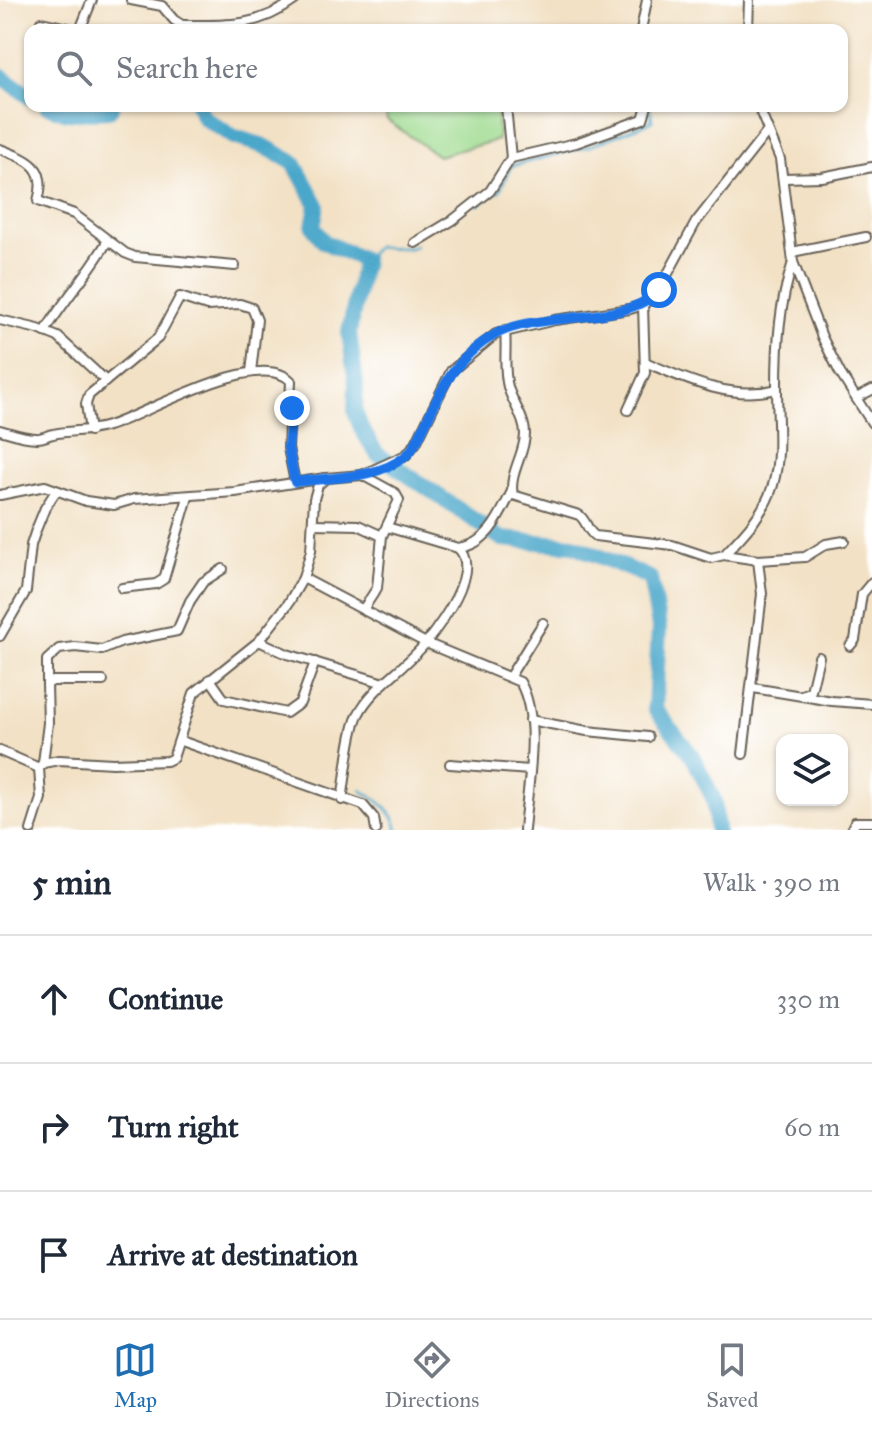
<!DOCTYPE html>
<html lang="en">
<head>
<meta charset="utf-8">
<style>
  :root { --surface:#fff; --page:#f2f2f3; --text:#1f2937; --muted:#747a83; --line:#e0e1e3; --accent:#1f6fb2 }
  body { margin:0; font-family:"IM FELL Great Primer",serif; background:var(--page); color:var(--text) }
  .controls { position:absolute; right:24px; bottom:24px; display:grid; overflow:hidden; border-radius:16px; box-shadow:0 2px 6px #0004 }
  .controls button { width:72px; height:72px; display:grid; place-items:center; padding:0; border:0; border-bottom:2px solid var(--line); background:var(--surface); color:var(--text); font:40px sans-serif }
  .stop { position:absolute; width:24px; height:24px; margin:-18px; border:6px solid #1a73e8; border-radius:50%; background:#fff }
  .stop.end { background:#1a73e8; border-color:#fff; box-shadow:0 2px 8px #0008 }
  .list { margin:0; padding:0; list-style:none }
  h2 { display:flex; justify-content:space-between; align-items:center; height:104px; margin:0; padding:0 32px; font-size:34px }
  h2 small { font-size:26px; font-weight:400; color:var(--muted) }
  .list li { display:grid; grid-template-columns:52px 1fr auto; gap:24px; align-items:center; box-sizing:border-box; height:128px; padding:0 32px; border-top:2px solid var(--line) }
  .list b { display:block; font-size:30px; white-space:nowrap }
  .list em { font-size:26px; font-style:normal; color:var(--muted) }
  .icon { flex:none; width:44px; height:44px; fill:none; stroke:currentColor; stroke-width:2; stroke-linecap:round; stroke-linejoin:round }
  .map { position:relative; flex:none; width:872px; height:830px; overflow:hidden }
  .search { position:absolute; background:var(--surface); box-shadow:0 2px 6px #0004; left:24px; right:24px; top:24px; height:88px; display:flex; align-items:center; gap:20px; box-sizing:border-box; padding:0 28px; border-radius:16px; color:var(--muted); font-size:30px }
  .sheet { height:488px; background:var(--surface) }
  nav { display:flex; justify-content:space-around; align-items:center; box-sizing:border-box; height:112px; border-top:2px solid var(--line); background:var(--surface); font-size:22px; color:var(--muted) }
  nav a { display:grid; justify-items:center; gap:4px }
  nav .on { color:var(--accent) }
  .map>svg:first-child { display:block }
  .green { fill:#9eda8e; stroke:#5d7b55; stroke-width:2 }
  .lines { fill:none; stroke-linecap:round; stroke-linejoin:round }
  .stream { stroke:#4ca7ca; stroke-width:3 }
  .river { stroke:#4ca7ca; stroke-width:16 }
  .street-casing { stroke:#676157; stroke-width:12 }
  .street { stroke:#fff; stroke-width:8 }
  .route { stroke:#1a73e8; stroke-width:10 }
</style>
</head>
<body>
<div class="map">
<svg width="872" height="830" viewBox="0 0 872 830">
  <rect width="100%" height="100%" fill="#fff"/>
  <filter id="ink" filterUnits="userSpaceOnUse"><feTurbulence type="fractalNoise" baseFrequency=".0125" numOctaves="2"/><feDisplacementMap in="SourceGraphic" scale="16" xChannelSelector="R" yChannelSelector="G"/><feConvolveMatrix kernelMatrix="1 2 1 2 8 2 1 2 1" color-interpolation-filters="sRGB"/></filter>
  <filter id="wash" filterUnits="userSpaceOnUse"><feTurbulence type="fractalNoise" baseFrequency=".006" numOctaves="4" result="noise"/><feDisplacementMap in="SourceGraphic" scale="32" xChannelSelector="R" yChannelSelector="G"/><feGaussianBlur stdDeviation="1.8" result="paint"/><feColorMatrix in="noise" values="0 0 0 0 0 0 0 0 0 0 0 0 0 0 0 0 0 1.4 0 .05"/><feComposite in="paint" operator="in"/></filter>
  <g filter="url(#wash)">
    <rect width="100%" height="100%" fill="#f2e1c5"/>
    <path class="green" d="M 384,106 L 497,106 L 498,140 L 438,156 L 387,120 Z"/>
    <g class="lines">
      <g class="stream">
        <path d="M 478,205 L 500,190 L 511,166 L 590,146 L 652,121 L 650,106"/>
        <path d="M 364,260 L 376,247 L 411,248 L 415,246"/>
        <path d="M 361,790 C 378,800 394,810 398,830"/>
      </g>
      <g class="river">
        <path d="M 0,75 L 30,97"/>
        <path d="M 47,106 L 67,113 L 109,111 L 112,106"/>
        <path d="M 198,106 L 204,118 L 234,137 L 264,146 L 294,163 L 317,205 L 313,227 L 324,242 L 364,260 L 349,332 L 356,384 L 355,411 L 361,428 L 377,454 L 502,539 L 573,545 L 650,578 L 659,627 L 655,709 L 693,757 L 714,800 L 717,830"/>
      </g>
    </g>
  </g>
  <g filter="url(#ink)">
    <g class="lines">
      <defs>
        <g id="street">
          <path d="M 131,0 L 162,6 L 174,20 L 182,25 C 227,25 257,28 295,0"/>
          <path d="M 41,22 L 77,30"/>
          <path d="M 80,30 L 92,0"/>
          <path d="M 641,30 L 647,0"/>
          <path d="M 748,30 L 749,0"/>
          <path d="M 506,106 L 511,158"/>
          <path d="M 758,106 L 780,159 L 793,262 L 822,337 L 840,373 L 872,423"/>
          <path d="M 0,149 C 29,160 48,167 38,201 L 74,214 L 125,253 L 135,257 L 235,266"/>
          <path d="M 784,178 L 822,177 L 872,167"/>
          <path d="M 415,243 L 453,220 L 490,191 L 511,158 L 576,143 L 643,119 L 647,106"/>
          <path d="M 792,252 L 866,237"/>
          <path d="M 0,320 L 38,329 L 58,337 L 106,381"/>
          <path d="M 505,330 C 507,349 503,368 508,387 C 512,402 525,418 525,434 C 525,454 508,475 513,495 L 579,515 C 587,521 587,531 595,536 L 672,545 L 711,558 L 724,555 C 744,534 764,514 773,485 C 782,453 777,422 777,388 C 777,342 779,306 793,262"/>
          <path d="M 45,332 C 64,299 89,274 108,240"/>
          <path d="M 645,362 C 687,380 732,401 777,389"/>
          <path d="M 856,398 L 872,390"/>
          <path d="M 628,410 L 645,373 L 643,305"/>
          <path d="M 0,430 C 11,433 24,438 36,438 C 42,439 47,435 53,434 C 72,430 90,432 108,426 C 145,415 259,347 291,381 L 288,448 L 295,482"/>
          <path d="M 90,431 L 86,404 L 89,395 L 158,338 L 180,297 L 207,306 L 240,304 L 252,308 L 257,320 L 251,372"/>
          <path d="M 362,475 L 395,493 L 399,500 L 382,536 L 377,588 L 364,608"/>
          <path d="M 0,495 L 45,486 L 86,501 L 114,505 L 134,499 L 235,492 L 325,478"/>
          <path d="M 313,524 L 358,525 L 382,536"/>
          <path d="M 387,527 L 458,548 C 488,545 500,515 512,491"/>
          <path d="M 724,555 L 758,560 L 762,594 L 743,754"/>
          <path d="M 758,560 L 805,557 L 826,544 L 844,541"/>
          <path d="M 303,578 L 426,643 L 520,682 C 542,721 527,788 524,830"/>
          <path d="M 122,588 L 156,584 L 164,579 L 188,497"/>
          <path d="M 0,636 L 26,591 L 31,545 L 36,530 L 45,508 L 56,491"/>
          <path d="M 259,641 L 287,654 L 384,683"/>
          <path d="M 850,646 L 855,640 L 862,594 L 872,582"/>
          <path d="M 510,676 L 543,623"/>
          <path d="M 210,679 L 224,699 L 286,713 L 300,703 L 315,662"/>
          <path d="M 47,684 L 47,660 L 59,649 L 75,647 L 102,650 L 122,642 L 177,631 L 190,601 L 203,582 L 223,569"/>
          <path d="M 753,688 L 832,701 L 872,704"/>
          <path d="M 802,695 L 811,691 L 819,657"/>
          <path d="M 530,720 L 587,731 L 648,737"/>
          <path d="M 181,741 L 363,805 L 374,818 L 376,830"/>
          <path d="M 0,751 L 39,768"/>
          <path d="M 43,763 L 48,723 L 47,684 L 53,681 L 103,681"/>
          <path d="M 450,764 L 530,770"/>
          <path d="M 342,800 C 346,777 349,734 358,715 C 372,687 404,669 425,644 C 440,625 482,570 458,548"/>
          <path d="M 31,830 L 41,798 L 39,768 L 43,763 L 59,760 L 113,763 L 167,761 L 173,758 L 194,693 L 259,641 L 288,604 L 303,578 L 311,551 L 314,499 L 318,485 L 326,478 L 362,475 L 406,455 L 416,443 L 451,371 L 496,334 L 555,320 L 630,309 L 643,305 L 659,290 L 696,222 L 767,132"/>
          <path d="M 851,830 L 855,822 L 872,822"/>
        </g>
      </defs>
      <use href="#street" class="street-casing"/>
      <use href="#street" class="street"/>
    </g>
  </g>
  <g class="lines" filter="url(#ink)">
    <path class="route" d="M 292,408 L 288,448 L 295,482 C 330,477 378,480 407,455 C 417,445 422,430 428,418 C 445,381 459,355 496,334 C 540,310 626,327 659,290"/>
  </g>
</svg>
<div class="controls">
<button><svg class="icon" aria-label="layers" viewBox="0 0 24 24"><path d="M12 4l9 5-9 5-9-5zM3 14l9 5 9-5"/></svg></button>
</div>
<div class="stop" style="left:659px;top:290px"></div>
<div class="stop end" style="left:292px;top:408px"></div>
<div class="search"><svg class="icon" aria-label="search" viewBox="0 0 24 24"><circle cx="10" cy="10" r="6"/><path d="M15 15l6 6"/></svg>Search here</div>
</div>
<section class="sheet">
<h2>5 min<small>Walk · 390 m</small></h2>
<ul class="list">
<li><svg class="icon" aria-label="ahead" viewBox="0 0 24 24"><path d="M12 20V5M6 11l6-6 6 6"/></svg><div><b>Continue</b></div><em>330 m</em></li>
<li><svg class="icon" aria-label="right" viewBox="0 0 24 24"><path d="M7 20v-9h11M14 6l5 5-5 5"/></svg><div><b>Turn right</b></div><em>60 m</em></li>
<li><svg class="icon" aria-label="arrive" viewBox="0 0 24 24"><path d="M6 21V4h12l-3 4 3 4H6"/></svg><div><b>Arrive at destination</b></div></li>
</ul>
</section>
<nav>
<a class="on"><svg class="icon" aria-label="map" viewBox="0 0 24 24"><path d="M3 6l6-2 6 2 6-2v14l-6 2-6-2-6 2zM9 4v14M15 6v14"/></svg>Map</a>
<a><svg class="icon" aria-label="directions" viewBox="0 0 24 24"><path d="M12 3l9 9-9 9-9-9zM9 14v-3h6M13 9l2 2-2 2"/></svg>Directions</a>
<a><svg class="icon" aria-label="saved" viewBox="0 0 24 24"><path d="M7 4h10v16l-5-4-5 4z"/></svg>Saved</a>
</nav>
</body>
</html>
